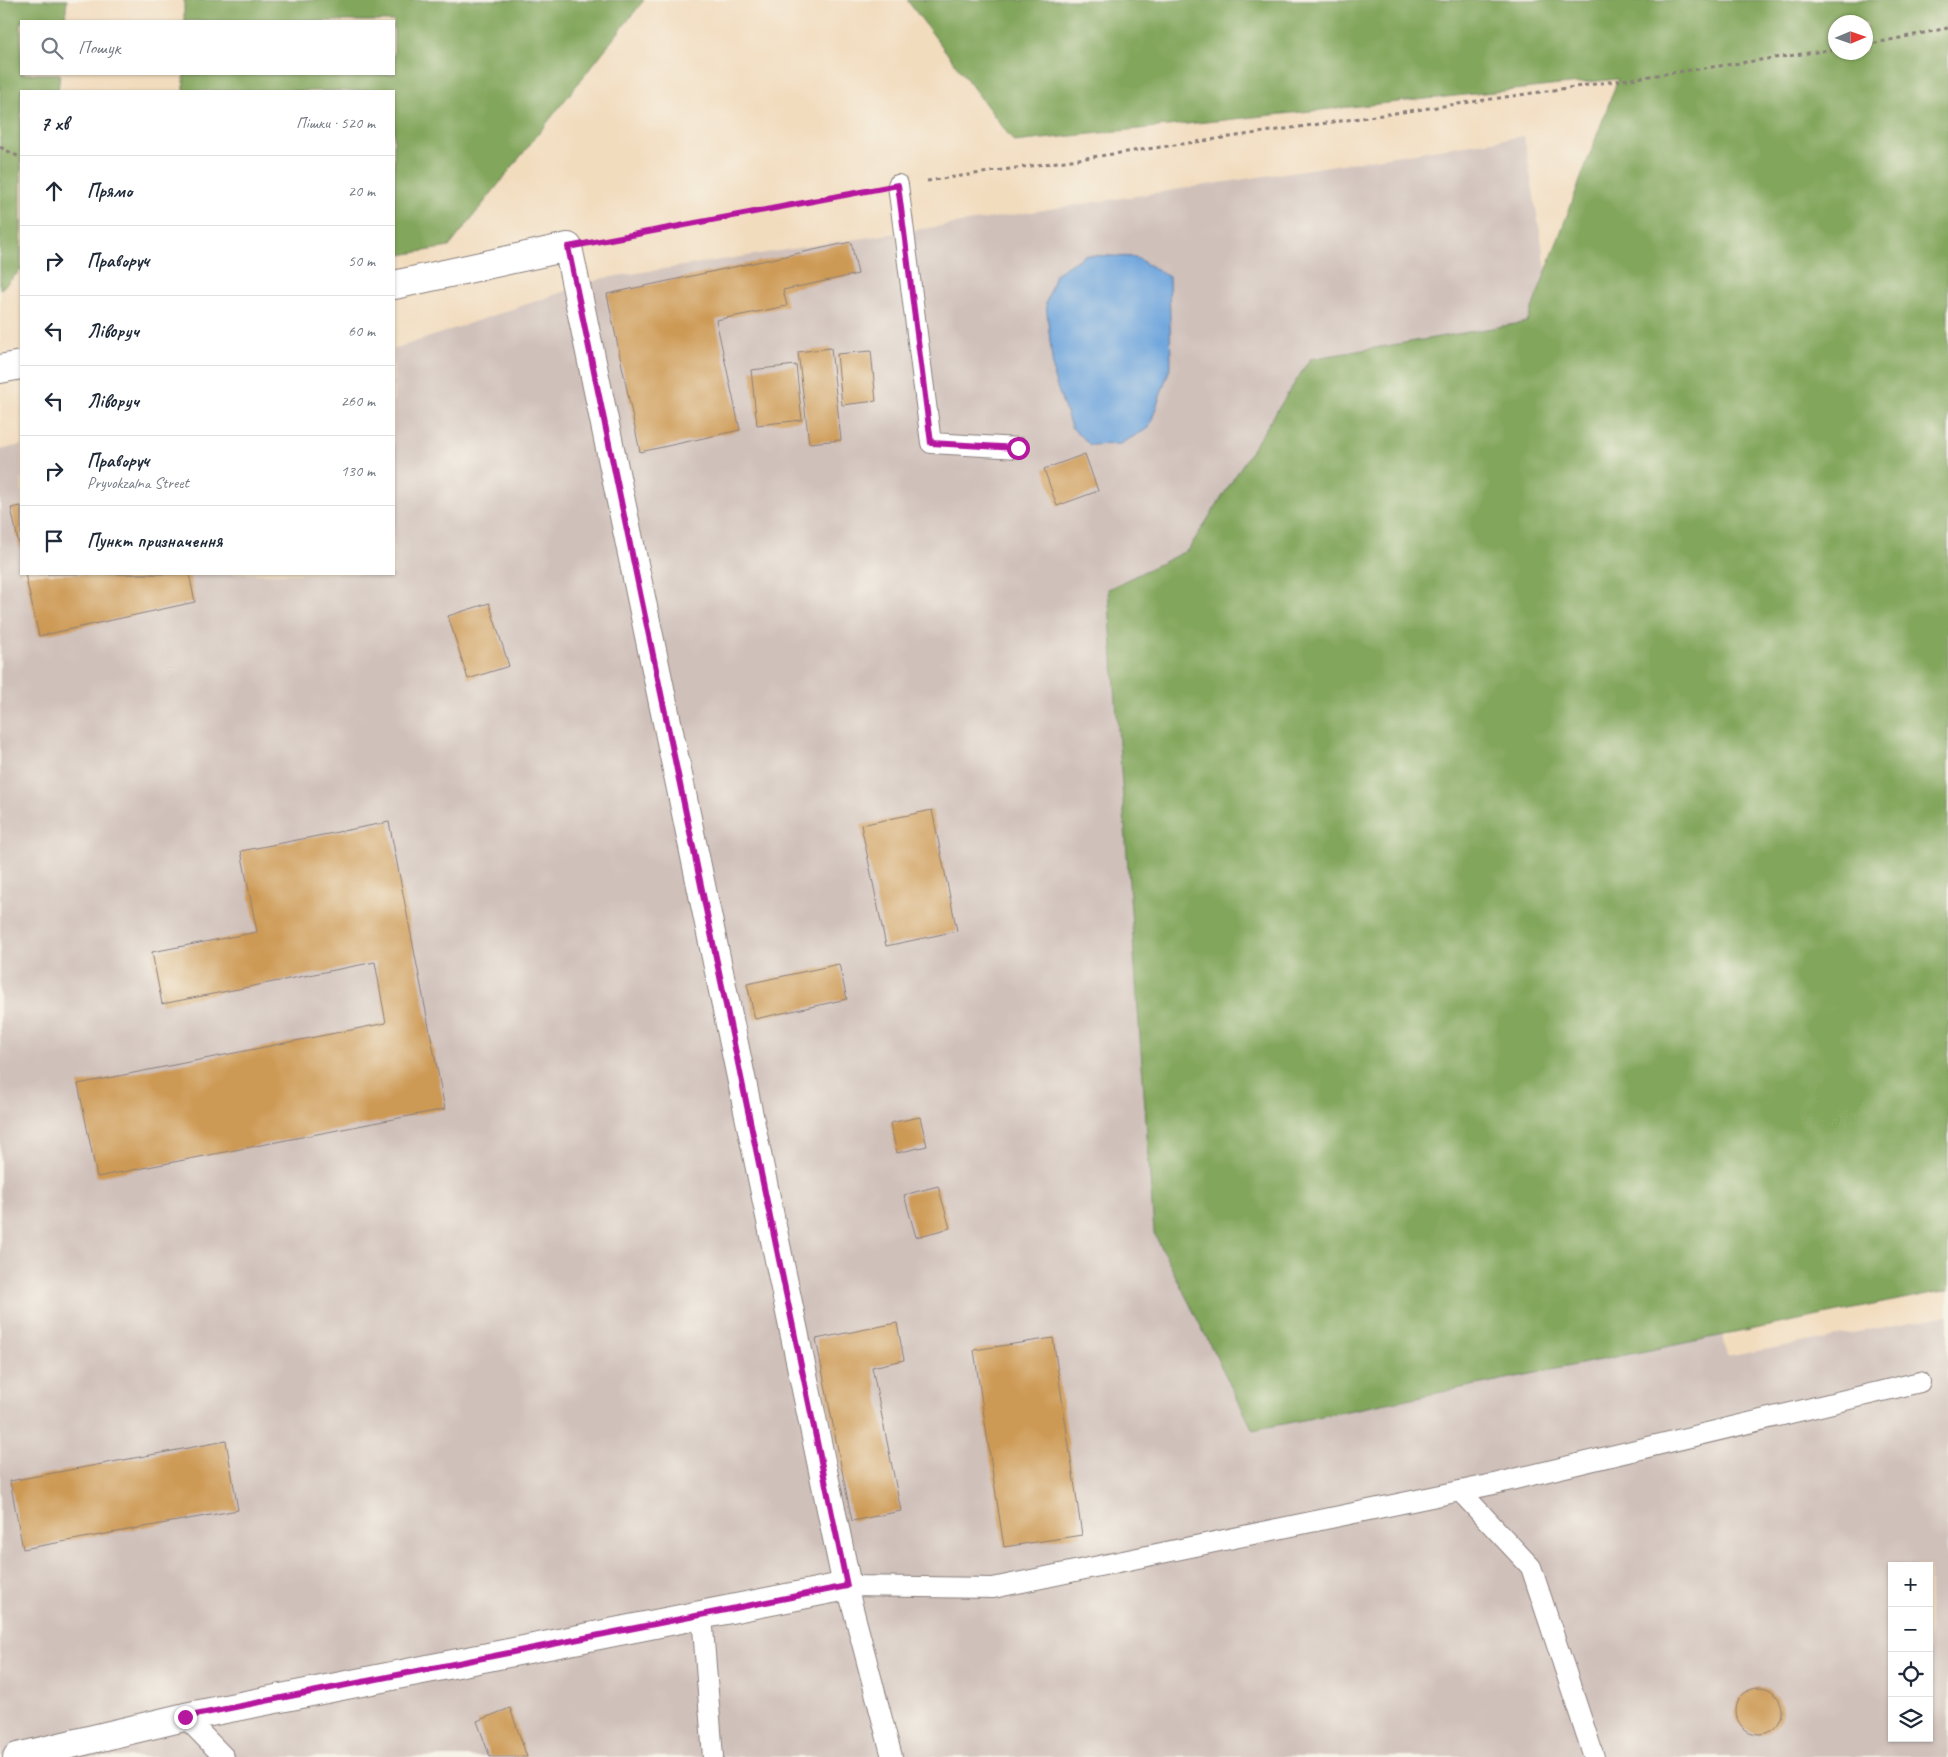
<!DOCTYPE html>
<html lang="uk">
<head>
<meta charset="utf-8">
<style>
  :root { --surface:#fff; --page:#f2f2f3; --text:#1f2937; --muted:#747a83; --line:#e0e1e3 }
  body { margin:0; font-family:Caveat,sans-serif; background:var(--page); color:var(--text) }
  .controls { position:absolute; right:15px; bottom:15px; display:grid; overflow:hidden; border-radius:0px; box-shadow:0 1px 4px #0004 }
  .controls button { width:45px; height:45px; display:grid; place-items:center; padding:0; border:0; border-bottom:1px solid var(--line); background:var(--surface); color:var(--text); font:25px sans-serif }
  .compass { position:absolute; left:1828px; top:15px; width:45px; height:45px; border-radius:50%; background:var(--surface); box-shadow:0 1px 4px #0004; rotate:88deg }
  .stop { position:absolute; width:15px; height:15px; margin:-11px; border:4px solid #b5179e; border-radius:50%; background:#fff }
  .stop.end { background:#b5179e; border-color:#fff; box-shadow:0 1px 5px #0008 }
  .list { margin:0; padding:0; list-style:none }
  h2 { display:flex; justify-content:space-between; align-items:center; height:65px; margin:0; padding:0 20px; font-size:21px }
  h2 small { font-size:16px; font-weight:400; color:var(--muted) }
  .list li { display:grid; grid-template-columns:32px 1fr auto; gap:15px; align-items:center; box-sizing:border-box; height:70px; padding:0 20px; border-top:1px solid var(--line) }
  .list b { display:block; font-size:19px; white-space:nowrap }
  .list p { margin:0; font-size:16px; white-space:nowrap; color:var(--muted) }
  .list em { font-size:16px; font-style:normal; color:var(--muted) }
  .icon { flex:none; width:28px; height:28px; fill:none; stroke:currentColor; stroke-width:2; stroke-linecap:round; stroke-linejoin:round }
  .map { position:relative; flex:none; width:1948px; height:1757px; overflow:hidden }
  .search { position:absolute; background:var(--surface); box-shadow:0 1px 4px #0004; left:20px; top:20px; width:375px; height:55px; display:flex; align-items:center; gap:12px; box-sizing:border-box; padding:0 18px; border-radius:0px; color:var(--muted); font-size:19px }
  .panel { position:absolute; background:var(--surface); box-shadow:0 1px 4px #0004; left:20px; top:90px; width:375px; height:485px; border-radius:0px }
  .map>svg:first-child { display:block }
  .industrial { fill:#cfc0ba; fill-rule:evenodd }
  .forest { fill:#82a65c; stroke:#52644c; fill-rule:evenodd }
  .water { fill:#6fa6dd; stroke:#48648c }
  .building { fill:#cd9a55 }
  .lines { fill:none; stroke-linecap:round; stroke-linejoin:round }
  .service-casing { stroke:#8a7f7c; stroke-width:22 }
  .minor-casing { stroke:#8a7f7c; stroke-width:30 }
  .path { stroke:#8a7f7c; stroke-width:3; stroke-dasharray:4 4; stroke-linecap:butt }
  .service { stroke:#fff; stroke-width:20 }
  .minor { stroke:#fff; stroke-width:28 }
  .route { stroke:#b5179e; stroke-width:6 }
</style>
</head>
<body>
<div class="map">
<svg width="1948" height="1757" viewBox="0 0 1948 1757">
  <rect width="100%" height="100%" fill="#f7f3e8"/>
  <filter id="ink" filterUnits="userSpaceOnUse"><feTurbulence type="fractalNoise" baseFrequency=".02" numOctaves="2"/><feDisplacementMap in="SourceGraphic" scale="10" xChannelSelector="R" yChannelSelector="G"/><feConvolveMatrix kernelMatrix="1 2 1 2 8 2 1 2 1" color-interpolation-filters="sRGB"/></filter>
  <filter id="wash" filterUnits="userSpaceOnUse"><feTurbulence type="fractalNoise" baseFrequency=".0096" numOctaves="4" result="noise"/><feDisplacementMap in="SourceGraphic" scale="20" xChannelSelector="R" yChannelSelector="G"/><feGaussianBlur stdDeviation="1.12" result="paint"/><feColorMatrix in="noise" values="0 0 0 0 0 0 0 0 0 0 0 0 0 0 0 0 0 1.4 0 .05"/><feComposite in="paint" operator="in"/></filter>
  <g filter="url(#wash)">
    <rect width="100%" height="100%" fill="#f2dcbe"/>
    <path class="industrial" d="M 1524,136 L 1727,1357 L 1948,1315 L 1948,1757 L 0,1757 L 0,450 L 21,445 L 21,574 L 394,574 L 394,349 L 604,278 ZM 1892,1566 L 1929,1566 L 1929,1738 L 1892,1738 Z"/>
    <g class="forest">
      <path d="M 0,0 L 67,0 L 65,21 L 21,21 L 21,74 L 60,74 L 58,91 L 21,91 L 21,270 L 0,290 Z"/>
      <path d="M 184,0 L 644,0 L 449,247 L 394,256 L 394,91 L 184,91 L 184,74 L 394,74 L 394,21 L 184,21 Z"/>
      <path d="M 907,0 L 1948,0 L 1948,1290 L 1253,1430 L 1154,1233 L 1108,589 L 1188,550 L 1310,359 L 1527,322 L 1618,79 L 1014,142 ZM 1866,22 L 1866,52 L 1836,52 L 1836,22 Z"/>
    </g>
    <path class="water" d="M 1085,255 L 1135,257 L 1169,277 L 1171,365 L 1149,428 L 1120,444 L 1090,445 L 1071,427 L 1054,378 L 1046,303 L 1055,274 Z"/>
    <g id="blocks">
      <g class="building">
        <path d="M 851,242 L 858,274 L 783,290 L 787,306 L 716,320 L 740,430 L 640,452 L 607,294 Z"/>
        <path d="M 831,348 L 841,440 L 809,443 L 798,352 Z"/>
        <path d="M 871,351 L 876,401 L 842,405 L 837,354 Z"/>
        <path d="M 796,365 L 802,420 L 757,425 L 751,370 Z"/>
        <path d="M 1085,454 L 1098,491 L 1057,506 L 1044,469 Z"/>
        <path d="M 21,506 L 21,550 L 20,550 L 11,508 Z"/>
        <path d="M 25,574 L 189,574 L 195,602 L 39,636 Z"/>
        <path d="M 489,603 L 509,666 L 468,679 L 448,616 Z"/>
        <path d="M 932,810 L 957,931 L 886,946 L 861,825 Z"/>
        <path d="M 389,822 L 445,1109 L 97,1177 L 78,1084 L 386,1023 L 375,962 L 162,1004 L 152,952 L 257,932 L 241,851 Z"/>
        <path d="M 839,964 L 847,999 L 755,1019 L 747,984 Z"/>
        <path d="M 920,1117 L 927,1146 L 897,1153 L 890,1123 Z"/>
        <path d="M 938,1186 L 950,1228 L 916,1237 L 904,1195 Z"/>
        <path d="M 897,1323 L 904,1360 L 872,1367 L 901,1511 L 852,1521 L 816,1339 Z"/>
        <path d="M 1053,1338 L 1082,1535 L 1004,1547 L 974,1350 Z"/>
        <path d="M 226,1441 L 238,1510 L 23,1549 L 10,1481 Z"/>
        <circle cx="1759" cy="1711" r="23"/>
        <path d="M 510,1708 L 527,1757 L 490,1757 L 477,1721 Z"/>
      </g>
    </g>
  </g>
  <g filter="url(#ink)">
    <use href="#blocks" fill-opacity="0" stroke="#8a7f7c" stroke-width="1"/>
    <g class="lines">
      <defs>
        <g id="service">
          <path d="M 898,185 L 931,443 L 1019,448"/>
          <path d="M 1460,1491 L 1531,1567 L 1594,1757"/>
          <path d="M 702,1615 L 713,1757"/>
          <path d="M 185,1717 L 224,1757"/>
          <path d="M 892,1757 L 847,1586 L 993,1588 L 1494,1484 L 1920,1382"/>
        </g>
        <g id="minor">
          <path d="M 0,369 L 21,365"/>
          <path d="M 17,1757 L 185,1717 L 847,1586 L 568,247 L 394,285"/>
        </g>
      </defs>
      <use href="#service" class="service-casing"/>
      <use href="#minor" class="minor-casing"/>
      <g class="path">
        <path d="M 1866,45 L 1948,28"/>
        <path d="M 0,147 L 21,158"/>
        <path d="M 927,181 L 1836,49"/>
        <path d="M 600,241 L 869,190"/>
      </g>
      <use href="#service" class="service"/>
      <use href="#minor" class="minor"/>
    </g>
  </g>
  <g class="lines" filter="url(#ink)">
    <path class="route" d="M 185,1717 L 847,1586 L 568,247 L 898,185 L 931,443 L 1018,448"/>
  </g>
</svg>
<div class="controls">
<button>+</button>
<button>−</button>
<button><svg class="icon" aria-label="locate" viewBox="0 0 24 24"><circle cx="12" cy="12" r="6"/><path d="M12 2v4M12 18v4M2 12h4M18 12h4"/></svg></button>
<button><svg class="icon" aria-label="layers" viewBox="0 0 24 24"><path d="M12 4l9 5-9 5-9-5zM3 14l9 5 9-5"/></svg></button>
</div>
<svg class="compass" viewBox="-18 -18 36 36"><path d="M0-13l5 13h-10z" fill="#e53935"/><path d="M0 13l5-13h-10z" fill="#747a83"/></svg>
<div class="stop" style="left:1018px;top:448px"></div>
<div class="stop end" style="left:185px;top:1717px"></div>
<div class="search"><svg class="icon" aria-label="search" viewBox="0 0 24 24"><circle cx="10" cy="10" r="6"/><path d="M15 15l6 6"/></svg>Пошук</div>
<section class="panel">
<h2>7 хв<small>Пішки · 520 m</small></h2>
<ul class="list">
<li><svg class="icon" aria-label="ahead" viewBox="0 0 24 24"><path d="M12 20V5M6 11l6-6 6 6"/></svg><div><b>Прямо</b></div><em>20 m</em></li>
<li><svg class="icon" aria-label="right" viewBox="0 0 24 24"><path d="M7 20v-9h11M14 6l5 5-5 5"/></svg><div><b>Праворуч</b></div><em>50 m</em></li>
<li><svg class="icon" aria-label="left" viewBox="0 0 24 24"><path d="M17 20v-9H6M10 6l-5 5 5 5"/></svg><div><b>Ліворуч</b></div><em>60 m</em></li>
<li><svg class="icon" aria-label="left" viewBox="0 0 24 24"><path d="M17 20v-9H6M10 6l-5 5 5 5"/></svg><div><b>Ліворуч</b></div><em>260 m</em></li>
<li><svg class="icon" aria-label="right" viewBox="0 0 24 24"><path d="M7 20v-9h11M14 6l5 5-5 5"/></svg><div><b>Праворуч</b><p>Pryvokzalna Street</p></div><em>130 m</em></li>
<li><svg class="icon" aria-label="arrive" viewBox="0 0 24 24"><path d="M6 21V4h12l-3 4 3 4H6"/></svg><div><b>Пункт призначення</b></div></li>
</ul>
</section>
</div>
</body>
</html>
